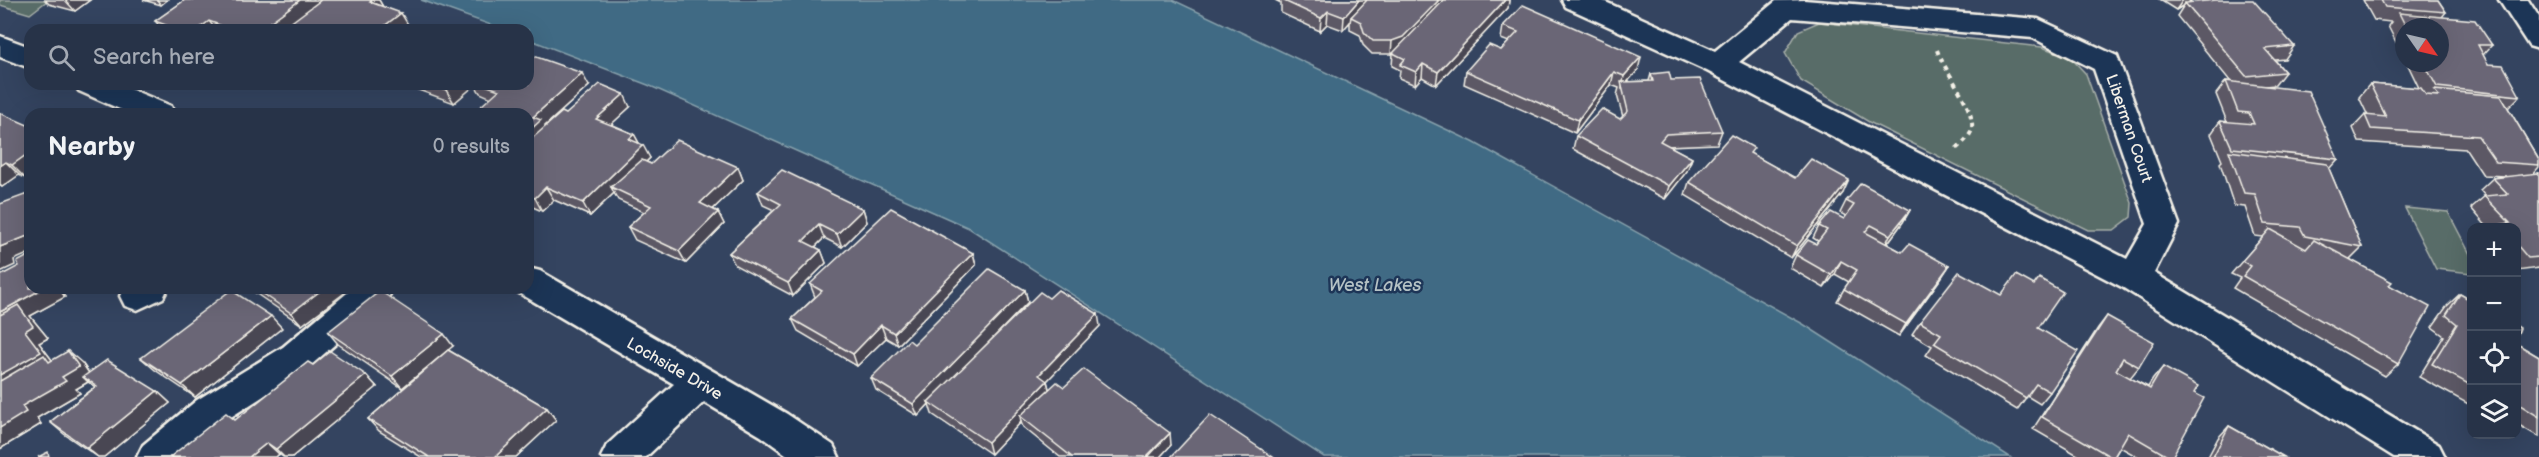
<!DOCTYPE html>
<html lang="en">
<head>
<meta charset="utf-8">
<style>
  :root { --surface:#273348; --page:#2f3b4f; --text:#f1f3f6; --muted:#a4aab4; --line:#434e60 }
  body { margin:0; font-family:"Balsamiq Sans",sans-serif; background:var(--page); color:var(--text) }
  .controls { position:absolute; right:18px; bottom:18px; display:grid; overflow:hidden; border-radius:12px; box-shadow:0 6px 24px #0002 }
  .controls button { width:54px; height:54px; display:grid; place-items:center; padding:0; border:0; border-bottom:2px solid var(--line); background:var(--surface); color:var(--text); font:30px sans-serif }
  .compass { position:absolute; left:2395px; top:18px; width:54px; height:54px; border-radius:50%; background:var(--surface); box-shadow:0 6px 24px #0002; rotate:124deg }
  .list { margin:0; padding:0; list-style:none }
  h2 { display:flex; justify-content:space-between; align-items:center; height:78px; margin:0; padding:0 24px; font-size:26px }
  h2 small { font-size:20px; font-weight:400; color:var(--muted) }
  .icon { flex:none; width:33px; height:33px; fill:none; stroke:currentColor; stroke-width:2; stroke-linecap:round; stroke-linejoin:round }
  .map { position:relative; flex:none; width:2539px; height:457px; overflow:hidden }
  .search { position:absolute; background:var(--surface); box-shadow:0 6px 24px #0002; left:24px; top:24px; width:510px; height:66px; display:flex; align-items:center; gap:15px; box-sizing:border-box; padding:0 21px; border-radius:18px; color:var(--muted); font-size:22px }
  .panel { position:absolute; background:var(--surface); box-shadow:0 6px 24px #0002; left:24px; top:108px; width:510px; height:186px; border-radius:18px }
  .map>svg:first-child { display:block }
  .green { fill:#586c67; stroke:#a6aea8; stroke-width:1.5 }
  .water { fill:#3f6b84; stroke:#87a1ac; stroke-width:1.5 }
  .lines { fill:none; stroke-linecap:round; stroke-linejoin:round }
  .minor-casing { stroke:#f4f1e8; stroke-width:5 }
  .path { stroke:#f4f1e8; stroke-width:4; stroke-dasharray:4.5 4.5; stroke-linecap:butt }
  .minor { fill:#1d3557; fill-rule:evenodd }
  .wall { fill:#5b5865; stroke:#f4f1e8; stroke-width:1.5 }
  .shaded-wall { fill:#4a4753; stroke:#f4f1e8; stroke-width:1.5 }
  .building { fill:#6a6676; stroke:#f4f1e8; stroke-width:1.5 }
  .labels { text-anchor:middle; stroke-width:5; stroke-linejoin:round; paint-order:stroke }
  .street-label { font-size:16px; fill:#f4f1e8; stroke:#1d3557 }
  .water-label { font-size:18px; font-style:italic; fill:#b5c2c5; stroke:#1d3557 }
</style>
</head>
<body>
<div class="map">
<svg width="2539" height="457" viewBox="0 0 2539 457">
  <rect width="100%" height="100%" fill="#344460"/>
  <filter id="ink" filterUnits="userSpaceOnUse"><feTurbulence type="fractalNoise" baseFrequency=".0167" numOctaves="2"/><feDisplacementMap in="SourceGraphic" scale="12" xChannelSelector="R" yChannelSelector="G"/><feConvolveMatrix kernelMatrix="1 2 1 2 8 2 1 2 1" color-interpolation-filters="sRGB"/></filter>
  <g filter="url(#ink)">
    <g class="green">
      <path d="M 0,0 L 48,0 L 30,14 L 0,5 Z"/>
      <path d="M 1819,22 L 2042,47 L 2071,58 L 2086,74 L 2132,203 L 2131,217 L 2114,230 L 2088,230 L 1869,122 L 1801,81 L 1785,53 L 1798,31 Z"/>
      <path d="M 2405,208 L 2448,212 L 2471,256 L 2471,273 L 2436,269 Z"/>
    </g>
    <path class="water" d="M 421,0 L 1173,0 L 1473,142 L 1803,324 L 2010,457 L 1324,457 L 969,228 L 648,85 L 528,39 L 528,30 L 505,30 Z"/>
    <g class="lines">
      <defs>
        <g id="minor">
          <path d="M 1562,0 L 1601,0 L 1715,51 L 1776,1 L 1804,0 L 2038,19 L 2117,56 L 2179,224 L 2154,273 L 2439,445 L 2445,457 L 2394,457 L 2122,287 L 1707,71 L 1566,7 ZM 1792,18 L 2033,38 L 2094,69 L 2147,224 L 2127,259 L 1739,62 Z"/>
          <path d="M 2499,0 L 2528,0 L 2539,17 L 2539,49 L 2529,46 Z"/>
          <path d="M 0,36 L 30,47 L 30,68 L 0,57 Z"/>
          <path d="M 75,84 L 118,84 L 171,106 L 175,114 L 131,114 L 79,91 Z"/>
          <path d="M 528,268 L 540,271 L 787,414 L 833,445 L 839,457 L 790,457 L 761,436 L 704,402 L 646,457 L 601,457 L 607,445 L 674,384 L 516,291 L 515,288 L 528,288 Z"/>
          <path d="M 124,288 L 168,288 L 163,298 L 137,310 L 125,306 L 120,296 Z"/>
          <path d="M 353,288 L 393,288 L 388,298 L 309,367 L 223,422 L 183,457 L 137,457 L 143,445 L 197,400 L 283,347 Z"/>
        </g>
      </defs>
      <use href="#minor" class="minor-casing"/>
      <path class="path" d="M 1937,50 C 1944,71 1979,112 1971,132 C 1968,139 1960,145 1955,150"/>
      <use href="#minor" class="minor"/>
    </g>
    <g class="wall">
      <path d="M 45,0 L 90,0 L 75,11 L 49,4 Z"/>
      <path d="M 143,0 L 167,0 L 161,5 Z"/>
      <path d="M 185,0 L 379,0 L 383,7 L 409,26 L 405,29 L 407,30 L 163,30 L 155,21 Z"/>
      <path d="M 1275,0 L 1509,0 L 1508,8 L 1436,85 L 1422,77 L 1415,85 L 1399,78 L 1400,70 L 1392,66 L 1393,53 L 1391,54 L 1372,54 L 1363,45 L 1360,35 L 1350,30 L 1350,22 L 1343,30 L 1327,24 L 1320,31 L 1281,13 L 1281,3 Z"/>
      <path d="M 2160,0 L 2192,0 L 2188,3 L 2294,46 L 2285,59 L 2275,60 L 2285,72 L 2275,85 L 2264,86 L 2338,159 L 2329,169 L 2362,247 L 2350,259 L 2389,285 L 2398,364 L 2385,376 L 2233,288 L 2240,278 L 2231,274 L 2263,237 L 2255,236 L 2245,207 L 2234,206 L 2220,163 L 2222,161 L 2211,134 L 2220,121 L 2227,122 L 2216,94 L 2226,81 L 2231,82 L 2177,16 L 2184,5 L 2176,10 Z"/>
      <path d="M 2363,0 L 2438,0 L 2446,12 L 2442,17 L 2492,45 L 2483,55 L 2488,64 L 2520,96 L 2508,108 L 2539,160 L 2539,167 L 2533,174 L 2539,173 L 2539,268 L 2517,271 L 2517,228 L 2488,228 L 2471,208 L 2485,196 L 2480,190 L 2493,178 L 2506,176 L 2483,175 L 2466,149 L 2359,142 L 2353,128 L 2365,115 L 2368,116 L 2359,97 L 2370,84 L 2419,88 L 2407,63 L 2440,63 L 2440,27 L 2404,27 L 2404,58 L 2388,26 L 2391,22 L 2374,20 Z"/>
      <path d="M 1503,26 L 1638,70 L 1627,82 L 1649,81 L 1651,74 L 1671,80 L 1722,131 L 1717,144 L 1669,146 L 1692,158 L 1687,171 L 1665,199 L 1573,149 L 1576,136 L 1620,119 L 1623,117 L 1617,95 L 1619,88 L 1611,85 L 1575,133 L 1464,84 L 1466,71 L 1501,50 L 1509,42 L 1501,39 Z"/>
      <path d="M 402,84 L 528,84 L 589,86 L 545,126 L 545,127 L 566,114 L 630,107 L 611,124 L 634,134 L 639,143 L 650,158 L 646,162 L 651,164 L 738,167 L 743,180 L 713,209 L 718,212 L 724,224 L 686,263 L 635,240 L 628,227 L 644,212 L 618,200 L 614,193 L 590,216 L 554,200 L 542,211 L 528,205 L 528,114 L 480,93 L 475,85 L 454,103 Z"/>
      <path d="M 0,113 L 25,178 L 19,175 L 2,187 L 0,186 Z"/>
      <path d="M 1751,154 L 1795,178 L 1843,193 L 1791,258 L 1685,195 L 1689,182 Z"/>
      <path d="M 758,192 L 863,209 L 867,222 L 842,247 L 824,238 L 815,247 L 821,250 L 826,263 L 793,296 L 735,265 L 729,253 L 774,210 L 763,205 Z"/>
      <path d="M 1846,201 L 1910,210 L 1903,222 L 1887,244 L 1902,252 L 1949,266 L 1941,278 L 1899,336 L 1837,301 L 1844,289 L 1849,282 L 1835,274 L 1824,288 L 1790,268 L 1796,255 L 1816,244 L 1818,241 L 1813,238 L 1819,226 L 1844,219 L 1846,216 L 1840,213 Z"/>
      <path d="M 973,253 L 976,265 L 898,345 L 886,338 L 857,366 L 798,331 L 792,319 L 815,297 L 810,284 Z"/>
      <path d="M 30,288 L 65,288 L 60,290 L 65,297 L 30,316 L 48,338 L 39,343 L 52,360 L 82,363 L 89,373 L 157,391 L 170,403 L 104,457 L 98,457 L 64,434 L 50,422 L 95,387 L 88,382 L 76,389 L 80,393 L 37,418 L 41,424 L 0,449 Z"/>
      <path d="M 248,288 L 351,288 L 302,325 Z"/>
      <path d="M 1025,290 L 1028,302 L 983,348 L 1049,298 L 1100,326 L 1047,381 L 1049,389 L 1064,387 L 1171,445 L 1160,457 L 1060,457 L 1023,427 L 1021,422 L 991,454 L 932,414 L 929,404 L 918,416 L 876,390 L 871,378 L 914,344 Z"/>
      <path d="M 2460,294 L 2472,301 L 2472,406 L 2419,377 L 2444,336 L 2432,327 L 2447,306 Z"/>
      <path d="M 2107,316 L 2139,367 L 2130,378 L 2148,387 L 2153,379 L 2163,367 L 2194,393 L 2172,457 L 2138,457 L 2120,447 L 2114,457 L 2081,457 L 2033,429 L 2098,328 Z"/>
      <path d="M 1920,322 L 2038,328 L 2050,392 L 2040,404 L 2027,396 L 2017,410 L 1926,355 L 1932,346 L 1912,334 Z"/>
      <path d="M 282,328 L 195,397 L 155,370 L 141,358 Z"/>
      <path d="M 328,332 L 453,346 L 448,350 L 547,408 L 556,420 L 516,457 L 421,457 L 379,431 L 368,419 L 447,351 L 402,388 L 338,344 Z"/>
      <path d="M 2517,344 L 2539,357 L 2539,437 L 2517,424 Z"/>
      <path d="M 313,365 L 366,375 L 377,387 L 292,457 L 283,457 L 279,454 L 276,457 L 170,457 L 235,420 Z"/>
      <path d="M 2229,426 L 2284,457 L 2208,457 L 2218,438 Z"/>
    </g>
    <g class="shaded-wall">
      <path d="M 65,0 L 90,0 L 75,11 Z"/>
      <path d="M 157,0 L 167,0 L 161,5 Z"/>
      <path d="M 300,0 L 325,0 L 286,30 L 259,30 Z"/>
      <path d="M 373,0 L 379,0 L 385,10 L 370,2 Z"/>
      <path d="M 1359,0 L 1370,0 L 1351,17 L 1350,22 L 1343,30 L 1344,17 Z"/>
      <path d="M 1439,0 L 1450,0 L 1402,50 L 1391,54 L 1392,41 Z"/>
      <path d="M 1505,0 L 1509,0 L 1508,8 L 1436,85 L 1438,72 Z"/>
      <path d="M 2183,0 L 2192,0 L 2186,4 L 2185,3 L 2184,5 L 2176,10 Z"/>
      <path d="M 1328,11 L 1327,24 L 1320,31 L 1321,18 Z"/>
      <path d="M 401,13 L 409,26 L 404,30 L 379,30 Z"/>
      <path d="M 209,21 L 216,30 L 197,30 Z"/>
      <path d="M 1641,57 L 1638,70 L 1622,88 L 1624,76 Z"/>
      <path d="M 1423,64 L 1422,77 L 1415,85 L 1416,72 Z"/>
      <path d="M 1614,72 L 1611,85 L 1575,133 L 1578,120 Z"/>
      <path d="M 582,73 L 589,86 L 545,126 L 549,133 L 528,152 L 528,132 L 533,117 Z"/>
      <path d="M 452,84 L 474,84 L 475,85 L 454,103 L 446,90 Z"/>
      <path d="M 624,94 L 630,107 L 603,132 L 596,119 Z"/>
      <path d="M 634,134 L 641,147 L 629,139 Z"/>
      <path d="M 643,145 L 650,158 L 617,190 L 611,187 L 614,193 L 590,216 L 583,203 Z"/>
      <path d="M 30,152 L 30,174 L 25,178 L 12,165 Z"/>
      <path d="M 1692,158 L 1687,171 L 1665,199 L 1669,186 Z"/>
      <path d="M 6,162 L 19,175 L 2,187 L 0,185 L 0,166 Z"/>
      <path d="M 738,167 L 743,180 L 706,216 L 700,203 Z"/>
      <path d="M 1849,180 L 1843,193 L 1791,258 L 1797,246 Z"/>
      <path d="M 546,187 L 554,200 L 542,211 L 535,198 Z"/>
      <path d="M 863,209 L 867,222 L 842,247 L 837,234 Z"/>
      <path d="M 1910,210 L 1903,222 L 1884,248 L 1890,235 Z"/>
      <path d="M 718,212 L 724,224 L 686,263 L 679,251 Z"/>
      <path d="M 819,225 L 824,238 L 808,254 L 803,241 Z"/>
      <path d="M 30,235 L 30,253 L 14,260 L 15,265 L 0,272 L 0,247 Z"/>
      <path d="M 821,250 L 826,263 L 793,296 L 788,283 Z"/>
      <path d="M 973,253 L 976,265 L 898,345 L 894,333 Z"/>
      <path d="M 1841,261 L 1835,274 L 1824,288 L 1831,275 Z"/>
      <path d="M 1949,266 L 1941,278 L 1899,336 L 1906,324 Z"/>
      <path d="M 44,288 L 65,288 L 60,290 L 65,297 L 30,316 L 48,338 L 39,343 L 55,364 L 0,396 L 0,312 Z"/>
      <path d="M 324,288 L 351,288 L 302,325 L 291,313 Z"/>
      <path d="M 1025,290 L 1028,302 L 930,403 L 928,402 L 929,404 L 918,416 L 913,404 Z"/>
      <path d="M 1098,314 L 1100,326 L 1041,387 L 1039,375 Z"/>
      <path d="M 271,316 L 282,328 L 195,397 L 182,385 Z"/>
      <path d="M 881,325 L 886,338 L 857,366 L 853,354 Z"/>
      <path d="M 444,334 L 453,346 L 402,388 L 392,376 Z"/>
      <path d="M 68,351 L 82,363 L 93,379 L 83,377 L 88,382 L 76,389 L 80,393 L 37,418 L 41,424 L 0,449 L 0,428 L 22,406 L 62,377 Z"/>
      <path d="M 366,375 L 377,387 L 292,457 L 284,457 L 276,449 Z"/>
      <path d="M 1047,381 L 1050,393 L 1020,416 L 1021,422 L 991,454 L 988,442 Z"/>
      <path d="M 157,391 L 170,403 L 104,457 L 98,457 L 87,448 Z"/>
      <path d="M 547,408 L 556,420 L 516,457 L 495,457 Z"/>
      <path d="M 1170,433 L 1171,445 L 1160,457 L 1148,457 Z"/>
      <path d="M 267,443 L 279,454 L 276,457 L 249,457 Z"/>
    </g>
    <g class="building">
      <path d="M 185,0 L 300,0 L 259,30 L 233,30 L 209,21 L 197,30 L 179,30 L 155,21 Z"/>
      <path d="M 321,0 L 373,0 L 370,2 L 401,13 L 379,30 L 281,30 Z"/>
      <path d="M 1282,0 L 1359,0 L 1344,17 L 1328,11 L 1321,18 Z"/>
      <path d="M 1367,0 L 1439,0 L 1403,37 L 1392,41 L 1373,41 L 1364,32 L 1361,22 L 1351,17 Z"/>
      <path d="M 1444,0 L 1505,0 L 1438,72 L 1423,64 L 1416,72 L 1400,65 L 1405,59 L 1393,53 Z"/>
      <path d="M 2216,0 L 2253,0 L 2294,46 L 2265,49 L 2285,72 L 2246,76 L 2185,3 Z"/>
      <path d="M 2381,0 L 2438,0 L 2446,12 L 2385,7 Z"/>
      <path d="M 1523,5 L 1641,57 L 1624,76 L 1614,72 L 1578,120 L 1466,71 L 1489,45 L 1501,50 L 1518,32 L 1503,26 Z"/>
      <path d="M 2399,13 L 2475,20 L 2492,45 L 2478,45 L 2488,64 L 2503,65 L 2520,96 L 2437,87 L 2424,63 L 2440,63 L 2440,27 L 2406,27 Z"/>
      <path d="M 528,54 L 582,73 L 533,117 L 541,120 L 528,132 L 528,114 L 472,114 L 499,90 L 482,84 L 528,84 Z"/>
      <path d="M 1669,72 L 1671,80 L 1700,79 L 1722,131 L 1666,134 L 1660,141 L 1692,158 L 1669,186 L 1576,136 L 1602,109 L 1620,119 L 1628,111 L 1621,82 L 1653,81 L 1651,74 Z"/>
      <path d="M 2226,81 L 2308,91 L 2338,159 L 2232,148 L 2220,121 L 2254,124 L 2249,113 L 2238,112 Z"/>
      <path d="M 430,84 L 452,84 L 446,90 Z"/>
      <path d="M 600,84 L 624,94 L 596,119 L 634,134 L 629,139 L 643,145 L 583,203 L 546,187 L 535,198 L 528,196 L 528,142 L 562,112 L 566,114 Z"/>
      <path d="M 2370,84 L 2421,88 L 2426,95 L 2439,96 L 2434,90 L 2501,96 L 2539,160 L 2539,165 L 2496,162 L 2478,136 L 2371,129 L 2365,115 L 2386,117 Z"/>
      <path d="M 0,113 L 30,126 L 30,152 L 12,165 L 6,162 L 0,166 Z"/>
      <path d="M 1731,135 L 1754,148 L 1750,153 L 1795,178 L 1811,159 L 1849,180 L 1797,246 L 1689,182 Z"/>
      <path d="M 677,140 L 738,167 L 700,203 L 718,212 L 679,251 L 628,227 L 651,206 L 611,187 L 642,160 L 651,164 Z"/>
      <path d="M 2229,151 L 2327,164 L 2362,247 L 2305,236 L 2300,227 L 2265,224 L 2255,194 L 2244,193 Z"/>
      <path d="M 782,170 L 863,209 L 837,234 L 819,225 L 803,241 L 821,250 L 788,283 L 729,253 L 781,204 L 758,192 Z"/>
      <path d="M 2539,173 L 2539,257 L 2528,258 L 2517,245 L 2517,228 L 2500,228 L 2498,225 L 2510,223 L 2484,196 L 2508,194 L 2493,178 Z"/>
      <path d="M 1861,183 L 1910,210 L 1890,235 L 1871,225 L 1865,232 L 1902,252 L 1909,244 L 1949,266 L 1906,324 L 1844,289 L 1857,270 L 1841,261 L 1831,275 L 1796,255 L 1808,240 L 1816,244 L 1827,230 L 1819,226 L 1831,212 L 1844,219 L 1854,205 L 1846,201 Z"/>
      <path d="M 30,193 L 30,235 L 0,247 L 0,204 Z"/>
      <path d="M 891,208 L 973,253 L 894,333 L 881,325 L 853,354 L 792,319 L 822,291 L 810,284 Z"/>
      <path d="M 2270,229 L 2306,249 L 2314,240 L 2392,282 L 2389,285 L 2430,307 L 2398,364 L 2243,276 L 2251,266 L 2242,261 Z"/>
      <path d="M 30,255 L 30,288 L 44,288 L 0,312 L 0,276 L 19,266 L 17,262 Z"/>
      <path d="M 989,269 L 1025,290 L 913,404 L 871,378 L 909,340 L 914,344 Z"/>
      <path d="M 1959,272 L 2001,295 L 2016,275 L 2034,285 L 2039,278 L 2063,292 L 2038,328 L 2078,351 L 2050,392 L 2036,384 L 2026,398 L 1934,343 L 1941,334 L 1920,322 Z"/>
      <path d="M 255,288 L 324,288 L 291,313 Z"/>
      <path d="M 231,290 L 271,316 L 182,385 L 141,358 Z"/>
      <path d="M 1058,290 L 1098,314 L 1039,375 L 1047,381 L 988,442 L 928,402 L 1040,292 L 1049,298 Z"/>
      <path d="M 380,291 L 444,334 L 392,376 L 328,332 Z"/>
      <path d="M 2460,294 L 2472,301 L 2472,386 L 2432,364 L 2457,324 L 2446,315 Z"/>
      <path d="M 18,305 L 33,326 L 25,331 L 41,352 L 0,375 L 0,315 Z"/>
      <path d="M 2107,316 L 2154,342 L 2139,367 L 2123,358 L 2116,370 L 2150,389 L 2163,367 L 2198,386 L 2194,393 L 2204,398 L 2172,457 L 2169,457 L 2128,433 L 2114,457 L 2111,457 L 2042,417 Z"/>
      <path d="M 2517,326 L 2520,328 L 2517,336 Z"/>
      <path d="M 2517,344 L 2539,357 L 2539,417 L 2517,403 Z"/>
      <path d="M 448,350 L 547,408 L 495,457 L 429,457 L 368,419 Z"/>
      <path d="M 68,351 L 79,367 L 62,377 L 66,381 L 22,406 L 26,412 L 0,428 L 0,381 L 44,355 L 49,362 Z"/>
      <path d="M 330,351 L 366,375 L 276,449 L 267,443 L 249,457 L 170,457 L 226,413 L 235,420 L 308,362 L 313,365 Z"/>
      <path d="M 107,360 L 157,391 L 87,448 L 50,422 L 97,386 L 83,377 Z"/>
      <path d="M 1084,369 L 1170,433 L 1147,456 L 1149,457 L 1072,457 L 1020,416 L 1057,382 L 1064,387 Z"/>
      <path d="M 1210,415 L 1273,457 L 1171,457 Z"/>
      <path d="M 2229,426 L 2284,457 L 2213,457 Z"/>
      <path d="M 48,452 L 49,457 L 38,457 Z"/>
    </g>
  </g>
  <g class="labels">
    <g class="street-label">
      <text transform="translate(2130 128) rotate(71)" y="6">Liberman Court</text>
      <text transform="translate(675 368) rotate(30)" y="6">Lochside Drive</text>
    </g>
    <g class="water-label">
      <text x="1375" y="291">West Lakes</text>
    </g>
  </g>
</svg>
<div class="controls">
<button>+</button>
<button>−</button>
<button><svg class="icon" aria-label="locate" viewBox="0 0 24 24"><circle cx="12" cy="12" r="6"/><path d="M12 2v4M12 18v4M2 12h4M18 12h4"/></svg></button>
<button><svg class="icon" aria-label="layers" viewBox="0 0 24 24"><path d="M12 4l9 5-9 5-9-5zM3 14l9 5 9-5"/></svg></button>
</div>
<svg class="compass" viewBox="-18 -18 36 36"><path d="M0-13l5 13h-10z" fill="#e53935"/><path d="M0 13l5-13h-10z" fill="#a4aab4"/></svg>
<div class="search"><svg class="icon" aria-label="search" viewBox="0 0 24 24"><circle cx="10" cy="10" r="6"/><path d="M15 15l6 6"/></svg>Search here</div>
<section class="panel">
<h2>Nearby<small>0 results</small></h2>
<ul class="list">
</ul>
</section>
</div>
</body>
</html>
